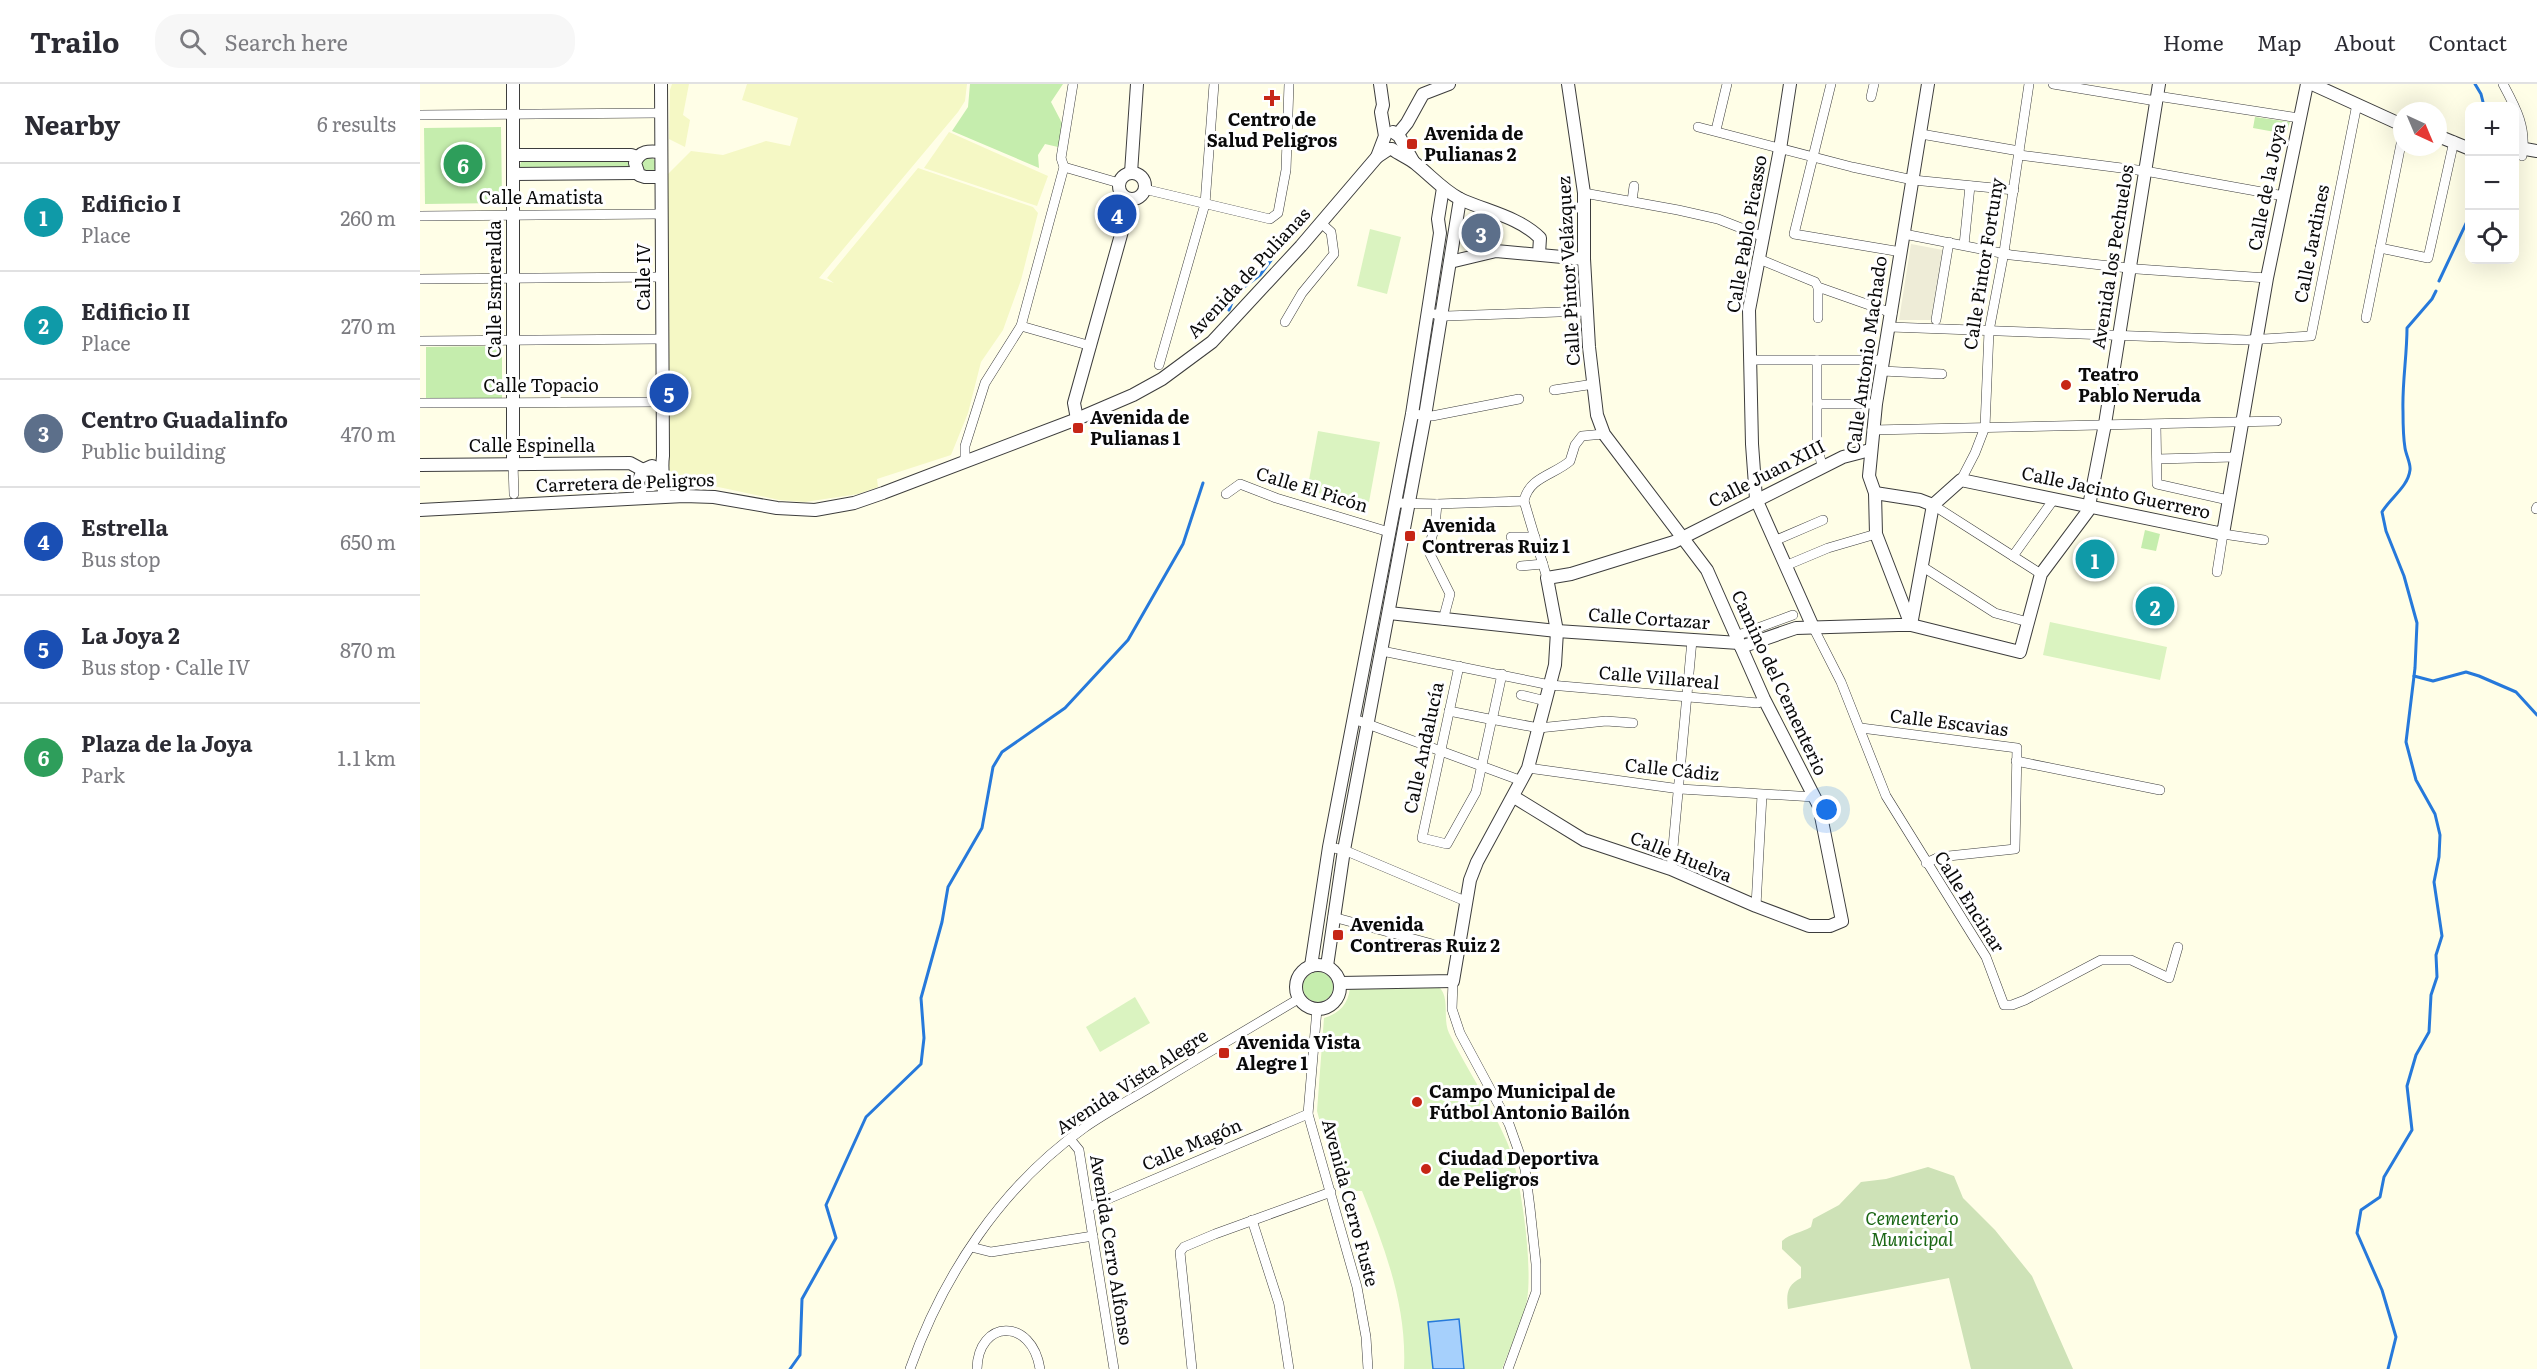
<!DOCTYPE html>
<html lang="en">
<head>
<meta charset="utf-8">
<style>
  :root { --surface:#fff; --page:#f7f7f7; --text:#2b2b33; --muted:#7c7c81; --line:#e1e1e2; --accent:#c62616 }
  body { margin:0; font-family:Literata,serif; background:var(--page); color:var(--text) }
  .controls { position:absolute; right:18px; top:18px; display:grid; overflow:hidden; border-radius:12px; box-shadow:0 6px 24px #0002 }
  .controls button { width:54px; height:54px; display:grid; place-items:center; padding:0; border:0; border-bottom:2px solid var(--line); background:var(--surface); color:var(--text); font:30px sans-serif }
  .compass { position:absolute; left:1973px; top:18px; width:54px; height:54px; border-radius:50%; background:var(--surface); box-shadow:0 6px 24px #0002; rotate:136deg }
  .you { position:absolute; left:1407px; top:726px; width:21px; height:21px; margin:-15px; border:4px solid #fff; border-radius:50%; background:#1a73e8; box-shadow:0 0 0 9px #1a73e833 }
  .badge { display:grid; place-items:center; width:39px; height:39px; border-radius:50%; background:var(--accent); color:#fff; font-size:20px; font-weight:700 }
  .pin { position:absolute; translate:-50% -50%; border:3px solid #fff; box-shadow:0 2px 6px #0006 }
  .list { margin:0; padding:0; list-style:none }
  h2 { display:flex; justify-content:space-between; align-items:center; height:78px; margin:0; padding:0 24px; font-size:26px }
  h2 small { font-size:20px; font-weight:400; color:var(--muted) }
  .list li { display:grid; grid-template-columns:39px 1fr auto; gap:18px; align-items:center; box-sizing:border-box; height:108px; padding:0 24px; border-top:2px solid var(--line) }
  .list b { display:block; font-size:22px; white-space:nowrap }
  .list p { margin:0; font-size:20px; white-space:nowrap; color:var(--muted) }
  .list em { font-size:20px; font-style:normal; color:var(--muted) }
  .icon { flex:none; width:33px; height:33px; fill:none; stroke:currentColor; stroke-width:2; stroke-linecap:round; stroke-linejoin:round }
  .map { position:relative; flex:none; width:2117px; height:1285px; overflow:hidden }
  header { display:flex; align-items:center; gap:36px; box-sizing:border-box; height:84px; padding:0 30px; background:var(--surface); border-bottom:2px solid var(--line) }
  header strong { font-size:28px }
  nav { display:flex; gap:33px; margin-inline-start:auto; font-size:21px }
  .search { width:420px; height:54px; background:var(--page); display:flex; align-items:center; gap:15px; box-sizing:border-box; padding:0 21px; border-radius:24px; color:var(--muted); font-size:22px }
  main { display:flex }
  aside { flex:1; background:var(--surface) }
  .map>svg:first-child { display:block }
  .farmland { fill:#f5f8c5 }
  .green { fill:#c5edad }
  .cemetery { fill:#cee2b7 }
  .pitch { fill:#daf3c0 }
  .plaza { fill:#eeecd7 }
  .water { fill:#a6d0fc; stroke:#2679db; stroke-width:1.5 }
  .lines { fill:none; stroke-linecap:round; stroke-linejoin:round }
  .stream { stroke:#2679db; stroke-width:3 }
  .minor-casing { stroke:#3d3d3d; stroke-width:10 }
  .tertiary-casing { stroke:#3d3d3d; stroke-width:14 }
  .minor { stroke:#fff; stroke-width:9 }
  .tertiary { stroke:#fff; stroke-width:12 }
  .poi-dot { fill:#c62616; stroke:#fff; stroke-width:2 }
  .labels { text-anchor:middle; stroke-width:6; stroke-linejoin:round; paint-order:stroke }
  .poi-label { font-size:18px; font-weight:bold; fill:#0a0a0a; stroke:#fff; text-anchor:start }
  .street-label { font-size:18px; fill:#0a0a0a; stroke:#fff }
  .park-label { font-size:18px; font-style:italic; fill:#1b6715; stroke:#fff }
</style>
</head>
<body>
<header>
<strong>Trailo</strong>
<div class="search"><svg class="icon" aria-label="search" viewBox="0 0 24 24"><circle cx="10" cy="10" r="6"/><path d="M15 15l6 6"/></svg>Search here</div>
<nav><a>Home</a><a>Map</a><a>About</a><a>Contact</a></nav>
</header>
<main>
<aside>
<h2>Nearby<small>6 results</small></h2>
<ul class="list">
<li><span class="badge" style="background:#0f9aa8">1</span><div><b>Edificio I</b><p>Place</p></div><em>260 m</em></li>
<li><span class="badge" style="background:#0f9aa8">2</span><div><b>Edificio II</b><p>Place</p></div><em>270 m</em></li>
<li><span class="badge" style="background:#5c6f8a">3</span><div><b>Centro Guadalinfo</b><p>Public building</p></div><em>470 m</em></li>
<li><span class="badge" style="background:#1a4fb4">4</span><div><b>Estrella</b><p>Bus stop</p></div><em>650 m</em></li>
<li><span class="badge" style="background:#1a4fb4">5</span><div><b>La Joya 2</b><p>Bus stop · Calle IV</p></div><em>870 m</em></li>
<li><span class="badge" style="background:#2e9e5b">6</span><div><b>Plaza de la Joya</b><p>Park</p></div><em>1.1 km</em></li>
</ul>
</aside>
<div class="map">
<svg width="2117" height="1285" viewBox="0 0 2117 1285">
  <rect width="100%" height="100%" fill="#fffee7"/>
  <g class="farmland">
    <path d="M 252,0 L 269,0 L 263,31 L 270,36 L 265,63 L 249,55 L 250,6 Z"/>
    <path d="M 327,0 L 547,0 L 545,17 L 538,28 L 399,194 L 414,199 L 407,194 L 498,84 L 613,123 L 618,129 L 601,196 L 583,246 L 561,278 L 548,329 L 531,371 L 457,395 L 458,403 L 438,410 L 385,418 L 359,416 L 289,401 L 248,397 L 250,363 L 247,91 L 271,67 L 303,71 L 346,57 L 370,62 L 378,34 L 322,16 Z"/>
    <path d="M 529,48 L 628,92 L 617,122 L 504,84 Z"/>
  </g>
  <g class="green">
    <path d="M 550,0 L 643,0 L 631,18 L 643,41 L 638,63 L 625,60 L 618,71 L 619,84 L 532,47 L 548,23 Z"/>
    <path d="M 1835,33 L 1870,38 L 1866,50 L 1833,44 Z"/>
    <path d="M 81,43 L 82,119 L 5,120 L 4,44 Z"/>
    <circle cx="228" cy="81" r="8"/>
    <path d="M 210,74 L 211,86 L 102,87 L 99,84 L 102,75 Z"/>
    <path d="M 82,262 L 82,314 L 6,314 L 6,263 Z"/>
    <circle cx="231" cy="396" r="8"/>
    <path d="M 1725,446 L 1740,450 L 1736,467 L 1721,464 Z"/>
    <circle cx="898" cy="903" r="15"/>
  </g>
  <path class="cemetery" d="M 1508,1083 L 1534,1092 L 1543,1114 L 1575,1146 L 1612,1192 L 1653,1285 L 1551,1285 L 1529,1194 L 1368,1225 C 1366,1210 1367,1201 1381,1194 L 1381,1183 L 1362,1165 L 1362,1157 C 1371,1149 1381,1149 1391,1143 L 1393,1135 L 1419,1121 L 1441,1098 L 1466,1095 Z"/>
  <g class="pitch">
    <path d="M 950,145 L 981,153 L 967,210 L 937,202 Z"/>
    <path d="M 898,347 L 960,358 L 949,418 L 887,407 Z"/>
    <path d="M 1630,538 L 1747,563 L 1740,596 L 1623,571 Z"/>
    <path d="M 1018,902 C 1031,913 1022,934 1029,949 C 1047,986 1071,1020 1087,1058 C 1101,1090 1113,1182 1107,1216 C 1102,1239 1090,1263 1082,1285 L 984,1285 C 987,1222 965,1164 942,1107 L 923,1107 L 906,1049 L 903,1049 L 897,1027 L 904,934 C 920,929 928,920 930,904 Z"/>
    <path d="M 715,913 L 730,939 L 680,968 L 666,943 Z"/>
  </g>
  <path class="plaza" d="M 1491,160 L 1523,166 L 1512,236 L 1479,236 Z"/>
  <path class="water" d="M 1039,1235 L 1044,1285 L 1013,1285 L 1008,1238 Z"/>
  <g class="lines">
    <g class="stream">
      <path d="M 2055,0 L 2061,10 L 2064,22"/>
      <path d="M 2019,197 L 2050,131"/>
      <path d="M 809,226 L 816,209 L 840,191 L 864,159"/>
      <path d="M 1994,592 L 2013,597 L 2046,588 L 2059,592 L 2096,608 L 2117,631"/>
      <path d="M 370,1285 L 380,1271 L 382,1215 L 416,1154 L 406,1121 L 446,1033 L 501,980 L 504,954 L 501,914 L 522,838 L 528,803 L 562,744 L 573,683 L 582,668 L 645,624 L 708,556 L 763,460 L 783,399"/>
      <path d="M 1968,1285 L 1976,1253 L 1962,1206 L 1937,1149 L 1941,1126 L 1960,1113 L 1964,1093 L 1992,1046 L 1987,1002 L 1996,971 L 2009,948 L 2011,911 L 2017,893 L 2016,871 L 2022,852 L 2014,798 L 2019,773 L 2020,751 L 2015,730 L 1996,696 L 1986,658 L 1995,584 L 1997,539 L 1984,492 L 1966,447 L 1962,428 C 1970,414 1988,403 1990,386 C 1991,380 1986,371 1985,364 C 1983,352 1983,339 1983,327 C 1982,299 1987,272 1987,244 L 2012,215 L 2016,207"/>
    </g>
    <defs>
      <g id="minor">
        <path d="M 1411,0 L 1374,150 L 1481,168"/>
        <path d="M 1633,0 L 1736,17"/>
        <path d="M 2083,0 C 2096,24 2107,44 2102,72"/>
        <path d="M 1737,12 L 1879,34"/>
        <path d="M 1451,13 L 1454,0"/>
        <path d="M 0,31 L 241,29"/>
        <path d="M 1278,43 L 1432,83 L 1493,96 L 1594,106"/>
        <path d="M 1296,46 L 1307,0"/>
        <path d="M 1501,50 L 1599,67"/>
        <path d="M 1599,71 L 1725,87 L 1864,112"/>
        <path d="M 644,83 L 699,99"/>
        <path d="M 724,105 L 850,135 L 858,129 L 866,86 L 869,0"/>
        <path d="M 1164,109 L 1258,126 L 1298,135 L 1344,153"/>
        <path d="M 1212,117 L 1214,102"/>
        <path d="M 0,132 L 242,130"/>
        <path d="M 1484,150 L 1591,171 L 1717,185 L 1847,194"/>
        <path d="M 1544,161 L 1550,102"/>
        <path d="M 1960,164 L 2008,174 L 2034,57"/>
        <path d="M 1339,175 L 1395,198 L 1398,203 L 1472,229"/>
        <path d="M 0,195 L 242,193"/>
        <path d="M 1015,230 L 1026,232 L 1166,227"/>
        <path d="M 1398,234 L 1398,203"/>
        <path d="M 1946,234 L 1982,55"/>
        <path d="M 1516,236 L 1529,158"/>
        <path d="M 865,238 L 882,209 L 914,170 L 911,148 L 901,139"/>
        <path d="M 601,242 L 671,262"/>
        <path d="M 1470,243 L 1827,256 L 1891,252 L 1937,20"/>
        <path d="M 0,257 L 242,255"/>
        <path d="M 1330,276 L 1464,276"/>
        <path d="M 1397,276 L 1397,360 L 1402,382"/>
        <path d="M 739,281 L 785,120 L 794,0"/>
        <path d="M 1462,287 L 1522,290"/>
        <path d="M 1134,306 L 1174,300"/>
        <path d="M 0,319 L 242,318"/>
        <path d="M 1397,320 L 1456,320"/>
        <path d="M 992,330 L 1012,332 L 1099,315"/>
        <path d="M 1736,341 L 1737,400 L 1808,416"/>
        <path d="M 1452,346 L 1857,337"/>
        <path d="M 1737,375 L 1814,373"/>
        <path d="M 545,378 L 545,362 L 565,299 L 601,242 L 644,83 L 641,74 L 653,0"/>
        <path d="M 93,380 L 94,410"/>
        <path d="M 1541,396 L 1555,369 L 1565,343 L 1569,247 L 1584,168 L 1609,0"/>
        <path d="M 806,410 L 820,400 L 856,414 L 969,448"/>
        <path d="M 976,419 L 1017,420 L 1104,417"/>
        <path d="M 1017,420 L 1015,442 L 1008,466 L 1030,510 L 1023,536"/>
        <path d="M 1513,421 L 1621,490"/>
        <path d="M 2116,425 L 2117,423"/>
        <path d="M 1091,453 L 1115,453"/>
        <path d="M 1354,457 L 1403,436"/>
        <path d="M 1593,472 L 1634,415"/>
        <path d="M 1101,482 L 1123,480"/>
        <path d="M 1365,482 L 1408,464 L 1456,450"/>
        <path d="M 1503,483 L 1575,529 L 1608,538"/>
        <path d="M 1797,488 L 1803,450 L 1844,456"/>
        <path d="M 1127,494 L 1104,417 C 1109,393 1134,391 1150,377 L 1155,361 L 1162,352 L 1184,350"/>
        <path d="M 1393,543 L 1421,598 L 1466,712 L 1566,873 L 1584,921 L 1592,921 L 1605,916 L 1681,876 L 1711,876 L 1749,894 L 1758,863"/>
        <path d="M 1316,552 L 1373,531"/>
        <path d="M 962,567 L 1130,601 L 1338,619 L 1344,615"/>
        <path d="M 1039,582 L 1002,754 L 1027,760 L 1056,708 L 1071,639"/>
        <path d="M 1101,611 L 1126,617"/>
        <path d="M 1029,627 L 1069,635"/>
        <path d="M 1073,632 L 1082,590"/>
        <path d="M 934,635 L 1102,697"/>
        <path d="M 1076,636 L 1119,644 L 1186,637 L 1213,639"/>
        <path d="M 1441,644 L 1597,664 L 1595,765 L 1519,773 L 1506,779"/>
        <path d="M 1596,677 L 1740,706"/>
        <path d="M 1108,684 L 1260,705 L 1394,713"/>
        <path d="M 909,763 L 924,766 L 1045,817"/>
        <path d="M 1251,785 L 1272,556"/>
        <path d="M 1336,822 L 1342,711"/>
        <path d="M 913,833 L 1038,867"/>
        <path d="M 1033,897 L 1032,925 L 1040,949 L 1089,1040 L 1105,1085 L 1110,1124 L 1116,1180 L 1116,1208 L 1088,1285"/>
        <path d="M 897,925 L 888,1030 L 937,1203 L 946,1253 L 948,1285"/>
        <path d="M 650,1055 L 659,1066 L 694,1285"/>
        <path d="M 669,1123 L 888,1030"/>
        <path d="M 832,1136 L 859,1220 L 869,1285"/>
        <path d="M 551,1163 L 571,1168 L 673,1152"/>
        <path d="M 490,1285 C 523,1191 582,1102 664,1044 C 684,1030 706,1018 726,1006 C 777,975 828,945 880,914"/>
        <path d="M 557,1285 C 558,1235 612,1233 620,1285"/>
        <path d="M 772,1285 L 760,1168 L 764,1163 L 795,1150 L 911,1108"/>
      </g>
      <g id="tertiary">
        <path d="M 93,0 L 93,380"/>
        <path d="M 241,0 L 243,372 C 241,386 244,398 244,412"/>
        <path d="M 1370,0 L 1360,65 L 1329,226 L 1332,360 L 1336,415 L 1393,543"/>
        <path d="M 1892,0 L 1982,41"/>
        <path d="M 973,48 L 979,52 L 993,77"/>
        <path d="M 978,50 L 987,39 L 1003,10 L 1029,0"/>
        <path d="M 2018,52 L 2050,65"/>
        <path d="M 2094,63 L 2117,67"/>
        <path d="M 972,65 C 980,71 989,74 996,80 C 1011,92 1023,106 1040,115 C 1066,127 1099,133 1120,154 L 1119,170"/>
        <path d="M 241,68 C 229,67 220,66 215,79 L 219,91 L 225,93 L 241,93"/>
        <path d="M 93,71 L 211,71 L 217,73"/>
        <path d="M 957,73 L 965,52 L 961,28 L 963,21 L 960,0"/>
        <path d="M 711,89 L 717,0"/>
        <circle cx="712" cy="102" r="13"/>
        <path d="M 93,90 L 217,89"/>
        <path d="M 1030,178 L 1076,167 L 1164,175"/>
        <path d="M 657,335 L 654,319 L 711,115"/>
        <path d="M 0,381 L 210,379 L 223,386"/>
        <path d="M 1455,409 L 1500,416 L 1513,421"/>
        <path d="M 221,413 L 218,398 L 223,386 L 232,382 L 241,386"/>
        <path d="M 1513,421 L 1541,396 L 1803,450 L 1847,194 L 1887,0"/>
        <path d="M 0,426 L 264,412 L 294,413 L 357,424 L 395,426 L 434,419 L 463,409 L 657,335 L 713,311 L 742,295 L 792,258 L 881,162 L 957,73 L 969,65"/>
        <path d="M 969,529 L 1137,547 L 1319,559"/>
        <path d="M 1491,541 L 1456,450 L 1455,409 L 1449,392 L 1456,320 L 1508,0"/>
        <path d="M 1491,541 L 1513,421"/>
        <path d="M 1321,563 L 1376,544 L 1478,541 L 1491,541 L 1600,568 L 1621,490 L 1668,427 L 1685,340 L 1739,0"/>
        <path d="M 1094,713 L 1164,756 L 1251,785 L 1336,822 L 1389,842 L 1410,842 L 1422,837 L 1399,722 L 1344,615 L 1287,486 L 1184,350 L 1177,331 L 1169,263 L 1164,175 L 1164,109 L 1148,0"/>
        <circle cx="898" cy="903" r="22"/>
        <path d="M 891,882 L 909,763 L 992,330 L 1020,149 L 1018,135 L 1023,104"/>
        <path d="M 907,882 L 924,766 L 1005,332 L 1040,115"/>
        <path d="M 920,899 L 1033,897 L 1050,796 L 1057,778 L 1108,684 L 1135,581 L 1137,547 L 1127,494 L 1151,490 L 1254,458 L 1423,373 L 1450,366"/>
      </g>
    </defs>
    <use href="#minor" class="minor-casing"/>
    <use href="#tertiary" class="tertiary-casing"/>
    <use href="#minor" class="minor"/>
    <use href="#tertiary" class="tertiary"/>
  </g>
  <g class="poi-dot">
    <path d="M849 5h6v6h6v6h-6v6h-6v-6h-6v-6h6z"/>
    <rect x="986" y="54" width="12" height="12" rx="3"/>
    <circle cx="1646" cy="301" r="6"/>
    <rect x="652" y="338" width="12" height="12" rx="3"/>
    <rect x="984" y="446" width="12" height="12" rx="3"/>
    <rect x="912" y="845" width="12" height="12" rx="3"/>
    <rect x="798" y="963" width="12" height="12" rx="3"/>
    <circle cx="997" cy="1018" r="6"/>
    <circle cx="1006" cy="1085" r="6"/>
  </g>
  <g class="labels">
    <g class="poi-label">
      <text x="852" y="42" text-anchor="middle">Centro de<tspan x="852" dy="21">Salud Peligros</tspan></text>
      <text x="1004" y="56">Avenida de<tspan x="1004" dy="21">Pulianas 2</tspan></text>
      <text x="1658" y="297">Teatro<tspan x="1658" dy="21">Pablo Neruda</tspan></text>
      <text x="670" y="340">Avenida de<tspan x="670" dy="21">Pulianas 1</tspan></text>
      <text x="1002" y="448">Avenida<tspan x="1002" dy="21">Contreras Ruiz 1</tspan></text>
      <text x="930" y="847">Avenida<tspan x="930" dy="21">Contreras Ruiz 2</tspan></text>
      <text x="816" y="965">Avenida Vista<tspan x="816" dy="21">Alegre 1</tspan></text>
      <text x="1009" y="1014">Campo Municipal de<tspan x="1009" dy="21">Fútbol Antonio Bailón</tspan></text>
      <text x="1018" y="1081">Ciudad Deportiva<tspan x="1018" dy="21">de Peligros</tspan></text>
    </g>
    <g class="street-label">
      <text transform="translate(1847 103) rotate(-79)" y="6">Calle de la Joya</text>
      <text x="121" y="120">Calle Amatista</text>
      <text transform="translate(1327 150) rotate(-80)" y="6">Calle Pablo Picasso</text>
      <text transform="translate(1892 160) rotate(-79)" y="6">Calle Jardines</text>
      <text transform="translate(1693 173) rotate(-81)" y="6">Avenida los Pechuelos</text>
      <text transform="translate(1564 180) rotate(-81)" y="6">Calle Pintor Fortuny</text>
      <text transform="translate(1149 187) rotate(-93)" y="6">Calle Pintor Velázquez</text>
      <text transform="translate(829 189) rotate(-47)" y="6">Avenida de Pulianas</text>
      <text transform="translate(224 193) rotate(-90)" y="6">Calle IV</text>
      <text transform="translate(75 205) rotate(-90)" y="6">Calle Esmeralda</text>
      <text transform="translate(1447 271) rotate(-82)" y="6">Calle Antonio Machado</text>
      <text x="121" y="308">Calle Topacio</text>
      <text x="112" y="368">Calle Espinella</text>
      <text transform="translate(1347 390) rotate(-27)" y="6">Calle Juan XIII</text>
      <text transform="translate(205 399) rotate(-2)" y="6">Carretera de Peligros</text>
      <text transform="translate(892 406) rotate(17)" y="6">Calle El Picón</text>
      <text transform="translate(1696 409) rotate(12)" y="6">Calle Jacinto Guerrero</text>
      <text transform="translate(1229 535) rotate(4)" y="6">Calle Cortazar</text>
      <text transform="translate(1239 594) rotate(5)" y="6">Calle Villareal</text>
      <text transform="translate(1359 599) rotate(65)" y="6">Camino del Cementerio</text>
      <text transform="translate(1529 639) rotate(7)" y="6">Calle Escavias</text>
      <text transform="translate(1004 664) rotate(-78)" y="6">Calle Andalucía</text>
      <text transform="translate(1252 686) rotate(6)" y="6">Calle Cádiz</text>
      <text transform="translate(1261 773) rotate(22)" y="6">Calle Huelva</text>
      <text transform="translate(1549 818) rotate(58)" y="6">Calle Encinar</text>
      <text transform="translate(712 998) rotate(-33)" y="6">Avenida Vista Alegre</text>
      <text transform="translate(772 1061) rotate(-23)" y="6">Calle Magón</text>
      <text transform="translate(930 1119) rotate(75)" y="6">Avenida Cerro Fuste</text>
      <text transform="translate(691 1166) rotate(81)" y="6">Avenida Cerro Alfonso</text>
    </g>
    <g class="park-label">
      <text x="1492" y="1141">Cementerio<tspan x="1492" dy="21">Municipal</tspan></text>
    </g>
  </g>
</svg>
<div class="controls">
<button>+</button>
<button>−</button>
<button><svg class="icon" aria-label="locate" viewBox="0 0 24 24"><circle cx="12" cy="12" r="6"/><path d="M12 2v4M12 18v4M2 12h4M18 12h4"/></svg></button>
</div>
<svg class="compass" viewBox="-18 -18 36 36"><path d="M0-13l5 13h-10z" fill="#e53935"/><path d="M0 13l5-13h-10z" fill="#7c7c81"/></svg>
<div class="you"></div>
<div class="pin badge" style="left:1675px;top:475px;background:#0f9aa8">1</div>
<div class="pin badge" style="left:1735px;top:522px;background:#0f9aa8">2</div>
<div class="pin badge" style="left:1061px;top:149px;background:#5c6f8a">3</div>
<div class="pin badge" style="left:697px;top:130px;background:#1a4fb4">4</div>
<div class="pin badge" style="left:249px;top:309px;background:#1a4fb4">5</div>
<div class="pin badge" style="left:43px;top:80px;background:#2e9e5b">6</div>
</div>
</main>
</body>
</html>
